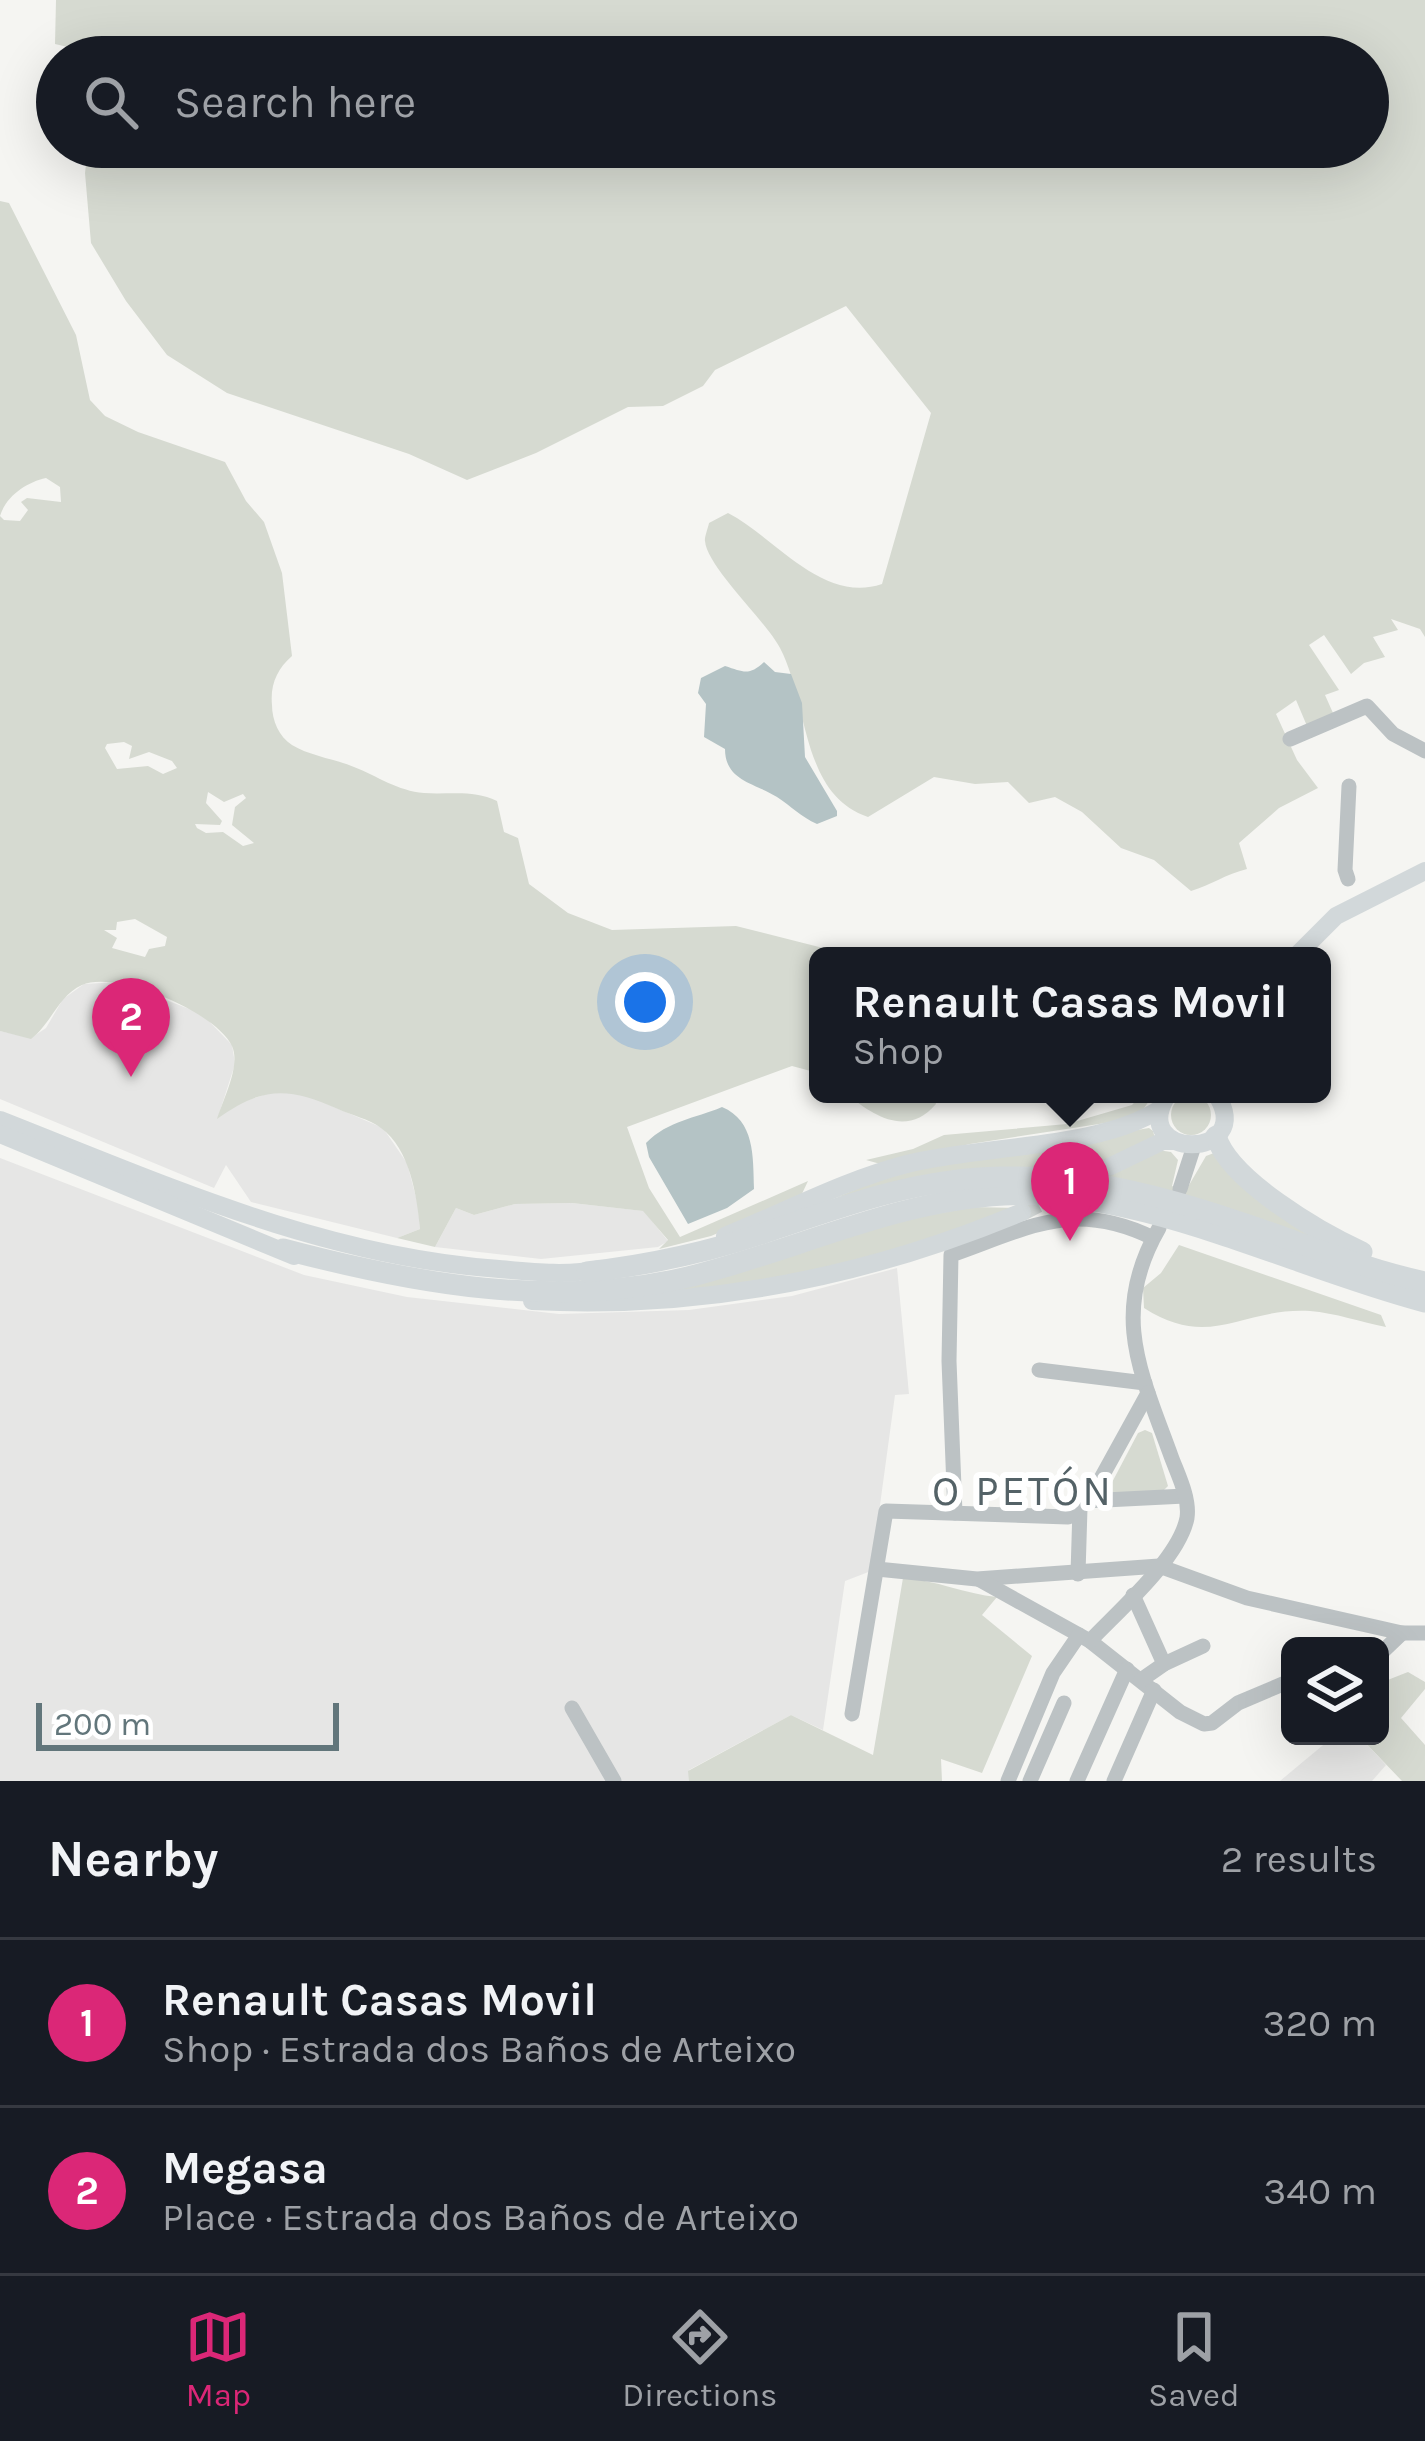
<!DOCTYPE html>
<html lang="en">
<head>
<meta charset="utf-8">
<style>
  :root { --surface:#171b24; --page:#20242c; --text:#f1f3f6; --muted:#9ea1a6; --line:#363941; --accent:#db2777 }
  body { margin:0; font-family:Karla,sans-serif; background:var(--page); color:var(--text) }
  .controls { position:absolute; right:36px; bottom:36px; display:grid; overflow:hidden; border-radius:18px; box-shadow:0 12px 48px #0002 }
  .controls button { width:108px; height:108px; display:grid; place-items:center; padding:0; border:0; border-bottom:3px solid var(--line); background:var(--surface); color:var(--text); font:60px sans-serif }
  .scale { position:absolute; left:36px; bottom:30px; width:303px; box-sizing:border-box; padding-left:12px; border:6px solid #62767b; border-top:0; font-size:33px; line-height:42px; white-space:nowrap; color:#62767b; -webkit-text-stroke:9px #fff; paint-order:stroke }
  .you { position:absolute; left:645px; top:1002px; width:42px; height:42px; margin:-30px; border:9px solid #fff; border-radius:50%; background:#1a73e8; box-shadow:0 0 0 18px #1a73e833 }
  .badge { display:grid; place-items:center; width:78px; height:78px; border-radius:50%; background:var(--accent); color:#fff; font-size:39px; font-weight:700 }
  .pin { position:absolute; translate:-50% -99px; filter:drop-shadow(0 3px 6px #0008) }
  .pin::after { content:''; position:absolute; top:63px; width:42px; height:36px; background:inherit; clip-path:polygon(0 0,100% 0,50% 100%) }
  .popup { position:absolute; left:809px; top:947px; width:522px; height:156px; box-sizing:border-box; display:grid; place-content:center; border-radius:18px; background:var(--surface); filter:drop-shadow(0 3px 9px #0005); font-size:39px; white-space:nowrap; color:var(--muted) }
  .popup b { font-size:45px; color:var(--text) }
  .popup::after { content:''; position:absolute; left:50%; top:100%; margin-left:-24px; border:24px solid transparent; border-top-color:var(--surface) }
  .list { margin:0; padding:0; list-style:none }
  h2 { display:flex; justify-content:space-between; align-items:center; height:156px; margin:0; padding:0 48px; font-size:51px }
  h2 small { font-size:39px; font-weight:400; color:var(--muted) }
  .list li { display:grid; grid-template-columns:78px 1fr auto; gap:36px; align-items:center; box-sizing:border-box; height:168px; padding:0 48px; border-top:3px solid var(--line) }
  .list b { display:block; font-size:45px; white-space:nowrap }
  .list p { margin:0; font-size:39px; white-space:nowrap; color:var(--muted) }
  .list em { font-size:39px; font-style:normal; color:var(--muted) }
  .icon { flex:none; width:66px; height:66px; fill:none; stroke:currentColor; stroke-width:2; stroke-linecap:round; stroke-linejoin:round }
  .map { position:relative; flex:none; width:1425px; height:1781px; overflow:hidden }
  .search { position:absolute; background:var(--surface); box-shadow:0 12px 48px #0002; left:36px; right:36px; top:36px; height:132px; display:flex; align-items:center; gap:30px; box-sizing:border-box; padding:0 42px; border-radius:66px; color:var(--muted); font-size:45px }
  .sheet { height:492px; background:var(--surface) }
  nav { display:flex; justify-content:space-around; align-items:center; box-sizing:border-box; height:168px; border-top:3px solid var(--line); background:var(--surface); font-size:33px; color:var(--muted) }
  nav a { display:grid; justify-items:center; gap:6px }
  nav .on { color:var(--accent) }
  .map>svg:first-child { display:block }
  .built { fill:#e6e6e5 }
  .green { fill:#d6dad1; fill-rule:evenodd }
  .water { fill:#b4c3c5 }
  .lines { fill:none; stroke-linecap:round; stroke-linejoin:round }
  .major-tunnel { stroke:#d0d5d4; stroke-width:18; stroke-dasharray:18 9; stroke-linecap:butt }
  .minor { stroke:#bcc2c4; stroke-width:15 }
  .major { stroke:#d2d8da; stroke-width:18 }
  .highway { stroke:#d2d8da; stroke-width:21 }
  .labels { text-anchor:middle; stroke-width:12; stroke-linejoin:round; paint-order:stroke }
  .neighbourhood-label { font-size:42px; letter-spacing:3px; fill:#546267; stroke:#fff }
</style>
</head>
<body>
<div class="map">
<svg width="1425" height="1781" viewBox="0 0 1425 1781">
  <rect width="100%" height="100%" fill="#f5f5f2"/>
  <g class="built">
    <path d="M 120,982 L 202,1014 L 232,1045 L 235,1064 L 218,1117 L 240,1103 L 272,1092 L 304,1094 L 383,1128 L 407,1163 L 418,1205 L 420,1229 L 397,1238 L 251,1202 L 226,1165 L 214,1188 L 0,1099 L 0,1031 L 31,1038 L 46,1028 L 63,999 L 84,984 Z"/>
    <path d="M 0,1158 L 304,1275 L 407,1297 L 559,1314 L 689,1310 L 792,1296 L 897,1268 L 909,1394 L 895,1395 L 871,1571 L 845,1581 L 823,1730 L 791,1715 L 689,1770 L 689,1781 L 0,1781 Z"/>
    <path d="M 572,1203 L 644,1211 L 668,1241 L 658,1247 L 541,1259 L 435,1247 L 456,1208 L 474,1215 L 515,1204 Z"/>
    <path d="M 1334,1736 L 1359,1736 L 1386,1765 L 1372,1781 L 1280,1781 Z"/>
  </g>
  <g class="green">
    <path d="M 56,0 L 1425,0 L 1425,637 L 1420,629 L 1391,619 L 1398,630 L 1373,637 L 1385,657 L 1364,663 L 1351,674 L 1324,635 L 1309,645 L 1339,690 L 1325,695 L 1333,713 L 1307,726 L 1296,700 L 1276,714 L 1297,760 L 1318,788 L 1279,808 L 1239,843 L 1247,869 C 1226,874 1211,885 1191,891 L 1154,860 L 1121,848 L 1082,812 L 1055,797 L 1029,803 L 1008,782 L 975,784 L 934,777 L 868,817 C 800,794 809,703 780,648 C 766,621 707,567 705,541 C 704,538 709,525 709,523 L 728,513 C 775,537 822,604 882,584 L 931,413 L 846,306 L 715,370 L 703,386 L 663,406 L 628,407 L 536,453 L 467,480 L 409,454 L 227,393 L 167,355 L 126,301 L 91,243 L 85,173 L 88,147 L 1368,147 L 1368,57 L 76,57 L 72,48 L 55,44 Z"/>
    <path d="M 0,201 L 9,203 L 76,335 L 90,400 L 105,416 L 138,432 L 225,462 L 246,501 L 264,522 L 282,573 L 292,656 C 277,669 270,685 272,705 C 272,720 279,737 292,745 C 310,756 335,759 354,767 C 377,776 398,791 424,793 C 449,795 473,789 497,801 L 504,832 L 518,838 L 529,884 L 568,913 L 612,930 L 736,926 L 823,948 L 838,956 L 818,956 L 818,1073 L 792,1066 L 627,1127 L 649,1188 L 680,1237 L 808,1181 L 800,1198 L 711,1236 L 659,1249 L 668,1240 L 643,1211 L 572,1203 L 515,1204 L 474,1215 L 456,1208 L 435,1247 L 397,1238 L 420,1229 C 417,1196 410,1149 381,1128 C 369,1119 351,1115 338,1109 C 288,1087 263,1086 217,1119 C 223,1099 241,1066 232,1046 C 216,1012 117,970 82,985 C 58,996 51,1024 31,1039 L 0,1031 ZM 46,478 L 60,487 L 61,502 L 27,498 L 21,502 L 28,510 L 20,521 L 4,520 L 0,516 C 6,496 27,482 46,478 ZM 124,742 L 132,746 L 129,759 L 149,752 L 172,761 L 177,768 L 163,774 L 148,766 L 117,769 L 105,748 L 107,744 ZM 208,792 L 224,802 L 243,794 L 246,798 L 235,807 L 232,825 L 254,843 L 243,846 L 223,832 L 206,833 L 197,828 L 195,824 L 220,825 L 222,821 L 206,803 ZM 135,919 L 167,937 L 165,946 L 149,949 L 145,957 L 112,948 L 117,938 L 104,930 L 116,930 L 117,922 Z"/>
    <path d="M 847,1094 L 932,1094 L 936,1104 C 908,1137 874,1117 847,1094 Z"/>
    <path d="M 1142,1094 L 1154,1094 L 1142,1111 L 1112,1122 L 970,1144 L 884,1165 L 866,1160 L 913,1149 L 944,1135 L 1067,1124 L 1132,1105 Z"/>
    <circle cx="1191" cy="1115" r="20"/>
    <path d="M 1149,1128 L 1153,1131 L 1158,1150 L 1171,1152 L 1178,1160 L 1172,1186 L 1185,1192 L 1206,1156 L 1214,1153 L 1322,1240 L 939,1173 L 835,1198 L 902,1170 Z"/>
    <path d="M 974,1207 L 1021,1208 L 958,1233 L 779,1282 L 669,1292 L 879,1224 Z"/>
    <path d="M 1179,1245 L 1381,1315 L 1386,1327 C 1361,1322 1335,1313 1310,1311 C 1242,1307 1211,1351 1144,1308 L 1143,1288 L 1161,1273 Z"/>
    <path d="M 1145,1430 L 1152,1433 L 1168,1486 L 1163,1491 L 1110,1493 L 1108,1490 L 1138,1433 Z"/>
    <path d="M 903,1578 C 936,1580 965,1594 997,1597 L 982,1615 L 1032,1656 L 982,1773 L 941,1759 L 942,1781 L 689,1781 L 688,1771 L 791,1715 L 873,1755 Z"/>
    <path d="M 1408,1672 L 1425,1682 L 1425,1689 L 1401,1718 L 1425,1745 L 1425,1781 L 1402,1781 L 1359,1736 L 1380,1736 L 1380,1683 Z"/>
  </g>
  <g class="water">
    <path d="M 764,662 L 775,672 L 791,674 L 802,703 L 805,757 L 837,811 L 837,816 L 817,824 C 801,817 791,806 777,797 C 755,783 725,781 725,749 L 704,737 L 706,704 L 698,693 L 701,678 L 725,666 C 744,672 749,676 764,662 Z"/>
    <path d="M 722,1107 C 755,1121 753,1156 754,1189 L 727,1208 L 688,1224 L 649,1157 L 646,1143 C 669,1120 694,1119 722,1107 Z"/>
  </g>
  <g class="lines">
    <path class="major-tunnel" d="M 1022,1212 L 1111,1166"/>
    <g class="minor">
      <path d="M 1290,739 L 1367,706 L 1393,734 L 1425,751"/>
      <path d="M 1348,879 L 1345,870 L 1349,786"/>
      <path d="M 1180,1189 L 1194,1146"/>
      <path d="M 1039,1370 L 1145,1383"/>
      <path d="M 1085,1501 L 1185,1496"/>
      <path d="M 955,1513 L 949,1361 L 951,1255 C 1028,1228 1073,1199 1153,1238"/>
      <path d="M 877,1569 L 977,1579 L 1159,1566 L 1247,1598 L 1402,1633 L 1425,1633"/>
      <path d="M 1078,1574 L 1080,1508"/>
      <path d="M 980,1580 L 1090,1641 L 1180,1712 L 1204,1724 L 1212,1723 L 1238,1703 L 1290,1681"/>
      <path d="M 1133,1595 L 1164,1664"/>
      <path d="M 1090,1641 C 1118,1611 1179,1559 1187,1518 C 1190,1498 1178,1475 1171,1456 C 1140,1371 1110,1313 1159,1228"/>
      <path d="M 1380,1654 L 1402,1633"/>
      <path d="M 1141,1680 L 1164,1664 L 1203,1646"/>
      <path d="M 572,1708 L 614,1781"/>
      <path d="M 852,1714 L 886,1511 L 1068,1517 L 1100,1480 L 1148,1393"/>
      <path d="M 1008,1781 L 1053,1673 L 1079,1635"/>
      <path d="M 1030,1781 L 1064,1703"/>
      <path d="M 1077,1781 L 1127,1669"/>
      <path d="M 1114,1781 L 1154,1690"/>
    </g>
    <g class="major">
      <path d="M 1296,956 L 1336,916 L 1425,871"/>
      <path d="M 1168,1094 C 1125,1161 1259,1161 1216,1094"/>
      <path d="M 0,1120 C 163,1184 321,1256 499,1269 C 532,1272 568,1276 600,1269"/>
      <path d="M 0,1134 L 294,1256"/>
      <path d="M 1111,1166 L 1163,1141 L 1174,1141"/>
      <path d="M 725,1236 C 785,1212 844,1180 907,1164 C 982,1145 1099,1149 1160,1109"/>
      <path d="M 532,1301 C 703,1310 864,1278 1022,1212"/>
    </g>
    <g class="highway">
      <path d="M 1216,1136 C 1229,1180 1320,1233 1362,1252"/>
      <path d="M 283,1249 C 415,1284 553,1309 688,1277 C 795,1251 892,1201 1004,1195 C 1139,1187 1294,1268 1425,1302"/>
      <path d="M 587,1272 C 648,1265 706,1253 764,1233 C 843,1206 918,1178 1002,1177 C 1090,1175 1178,1200 1260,1229 C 1315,1248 1368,1270 1425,1282"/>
    </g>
  </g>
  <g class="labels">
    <g class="neighbourhood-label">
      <text x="1023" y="1505">O PETÓN</text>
    </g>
  </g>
</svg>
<div class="controls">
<button><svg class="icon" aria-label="layers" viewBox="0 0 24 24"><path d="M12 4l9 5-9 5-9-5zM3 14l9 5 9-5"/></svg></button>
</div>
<div class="scale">200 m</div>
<div class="you"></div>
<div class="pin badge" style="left:1070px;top:1241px">1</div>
<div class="popup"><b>Renault Casas Movil</b>Shop</div>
<div class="pin badge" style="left:131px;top:1077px">2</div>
<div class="search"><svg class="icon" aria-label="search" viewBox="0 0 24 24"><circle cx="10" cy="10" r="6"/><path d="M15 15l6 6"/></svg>Search here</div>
</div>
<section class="sheet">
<h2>Nearby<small>2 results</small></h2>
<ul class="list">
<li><span class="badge">1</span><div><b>Renault Casas Movil</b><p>Shop · Estrada dos Baños de Arteixo</p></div><em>320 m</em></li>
<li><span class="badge">2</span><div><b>Megasa</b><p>Place · Estrada dos Baños de Arteixo</p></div><em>340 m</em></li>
</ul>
</section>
<nav>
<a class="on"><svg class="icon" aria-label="map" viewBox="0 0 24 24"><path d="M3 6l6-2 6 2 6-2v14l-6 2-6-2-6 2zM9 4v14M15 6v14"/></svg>Map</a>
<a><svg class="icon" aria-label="directions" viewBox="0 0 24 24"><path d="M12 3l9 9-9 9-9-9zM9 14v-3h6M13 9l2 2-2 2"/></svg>Directions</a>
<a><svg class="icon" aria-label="saved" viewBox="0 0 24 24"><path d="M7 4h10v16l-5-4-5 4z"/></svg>Saved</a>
</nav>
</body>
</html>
